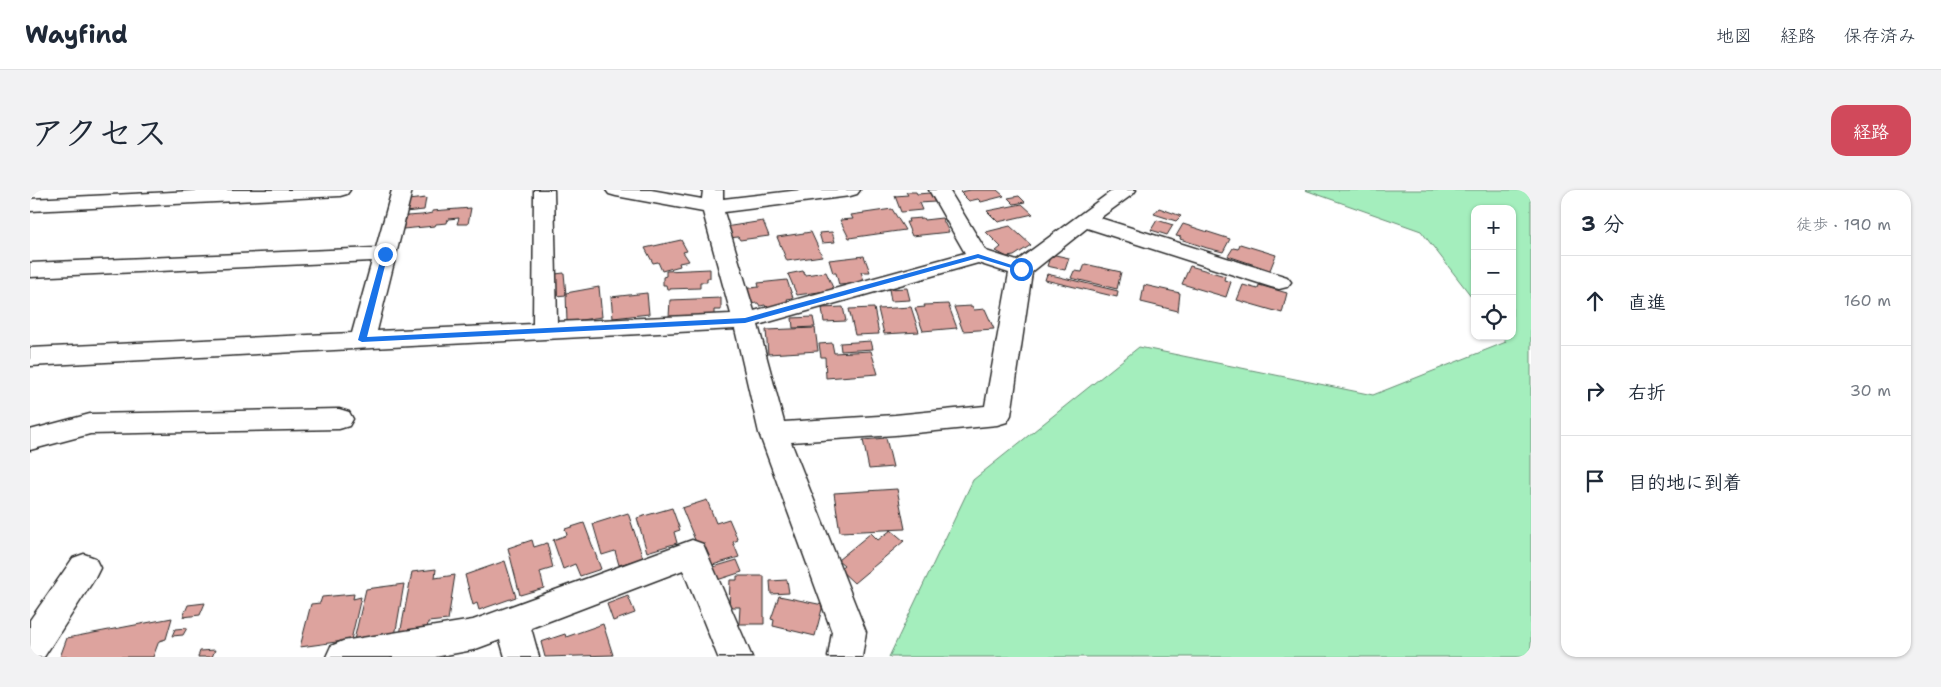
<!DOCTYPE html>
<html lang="ja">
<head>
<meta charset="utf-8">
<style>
  :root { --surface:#fff; --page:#f2f2f3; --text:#1f2937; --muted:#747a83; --line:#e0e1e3; --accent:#d1495b }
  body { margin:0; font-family:"Shantell Sans","Klee One",sans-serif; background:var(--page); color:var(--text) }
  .controls { position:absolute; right:15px; top:15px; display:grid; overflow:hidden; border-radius:10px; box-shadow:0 1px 4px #0004 }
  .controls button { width:45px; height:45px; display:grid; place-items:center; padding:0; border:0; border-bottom:1px solid var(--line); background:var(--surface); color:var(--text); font:25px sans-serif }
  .stop { position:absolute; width:15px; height:15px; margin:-11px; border:4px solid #1a73e8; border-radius:50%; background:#fff }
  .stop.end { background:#1a73e8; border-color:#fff; box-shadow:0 1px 5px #0008 }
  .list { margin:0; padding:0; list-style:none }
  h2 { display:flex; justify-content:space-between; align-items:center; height:65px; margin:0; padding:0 20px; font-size:21px }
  h2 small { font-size:16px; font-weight:400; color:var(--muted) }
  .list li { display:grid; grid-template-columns:32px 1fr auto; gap:15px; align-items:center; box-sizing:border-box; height:90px; padding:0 20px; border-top:1px solid var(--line) }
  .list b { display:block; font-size:19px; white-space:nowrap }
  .list em { font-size:16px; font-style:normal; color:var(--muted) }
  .icon { flex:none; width:28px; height:28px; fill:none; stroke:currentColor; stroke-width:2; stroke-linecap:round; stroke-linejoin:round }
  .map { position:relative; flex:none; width:1501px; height:467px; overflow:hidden; border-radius:15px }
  header { display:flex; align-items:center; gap:30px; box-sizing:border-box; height:70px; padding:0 25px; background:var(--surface); border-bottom:1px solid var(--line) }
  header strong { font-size:24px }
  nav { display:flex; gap:28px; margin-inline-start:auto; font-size:18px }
  .intro { display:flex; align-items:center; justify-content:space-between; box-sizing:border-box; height:120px; padding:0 30px }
  h1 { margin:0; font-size:35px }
  .button { padding:12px 22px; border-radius:15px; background:var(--accent); color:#fff; font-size:18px; font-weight:700 }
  main { display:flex; gap:30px; padding:0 30px }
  aside { flex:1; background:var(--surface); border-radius:15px; box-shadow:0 1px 4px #0004 }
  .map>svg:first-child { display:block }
  .green { fill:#a4eebd; stroke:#688c74 }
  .building { fill:#dda39e; stroke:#2b2b2b }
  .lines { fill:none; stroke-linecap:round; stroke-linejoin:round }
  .minor-casing { stroke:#2b2b2b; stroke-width:3 }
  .minor { fill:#fff; fill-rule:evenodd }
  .route { fill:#1a73e8 }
</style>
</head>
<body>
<header>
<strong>Wayfind</strong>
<nav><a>地図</a><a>経路</a><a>保存済み</a></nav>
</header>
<div class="intro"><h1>アクセス</h1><a class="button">経路</a></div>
<main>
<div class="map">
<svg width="1501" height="467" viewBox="0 0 1501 467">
  <rect width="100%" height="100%" fill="#fff"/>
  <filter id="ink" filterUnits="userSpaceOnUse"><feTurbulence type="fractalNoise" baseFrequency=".02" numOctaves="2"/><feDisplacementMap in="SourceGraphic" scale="10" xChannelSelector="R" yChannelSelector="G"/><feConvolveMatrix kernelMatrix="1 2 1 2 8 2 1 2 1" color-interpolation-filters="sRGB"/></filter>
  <g filter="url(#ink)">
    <path class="green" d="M 1275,0 L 1501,0 L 1501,467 L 859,467 L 943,290 L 1109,157 L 1343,205 L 1476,152 L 1472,146 L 1482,146 L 1482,19 L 1445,19 L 1445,111 L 1391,41 Z"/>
    <g class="building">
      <path d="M 941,0 L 967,0 L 974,6 L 951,12 L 948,9 L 939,11 L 930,2 Z"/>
      <path d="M 876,2 L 886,2 L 887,4 L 900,3 L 905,12 L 889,13 L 892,20 L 871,22 L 865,6 L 878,5 Z"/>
      <path d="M 989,6 L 995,12 L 984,14 L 978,8 Z"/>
      <path d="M 396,8 L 394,20 L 375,22 L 378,10 Z"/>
      <path d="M 992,14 L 1003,24 L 968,32 L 957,21 Z"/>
      <path d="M 441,18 L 438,34 L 427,34 L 429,28 L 418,29 L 417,33 L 406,34 L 405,36 L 373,39 L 377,26 L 392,25 L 402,23 L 402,21 Z"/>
      <path d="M 1129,18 L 1151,26 L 1146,31 L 1124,24 Z"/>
      <path d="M 862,19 L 875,40 L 819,48 L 810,30 L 823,29 L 821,25 Z"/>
      <path d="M 893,28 L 894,30 L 912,28 L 919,42 L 882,46 L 876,32 L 879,32 L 878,29 Z"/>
      <path d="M 1127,30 L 1143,35 L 1137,45 L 1121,40 Z"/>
      <path d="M 733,31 L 739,46 L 710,50 L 708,47 L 698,48 L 695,37 Z"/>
      <path d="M 1153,34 L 1200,49 L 1193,62 L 1177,58 L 1150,49 L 1151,47 L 1146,46 Z"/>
      <path d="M 980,36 L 1001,55 L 984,66 L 977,67 L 966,61 L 971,57 L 956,42 Z"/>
      <path d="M 781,42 L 792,66 L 757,71 L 747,47 Z"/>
      <path d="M 802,42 L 805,52 L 792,53 L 789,43 Z"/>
      <path d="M 651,50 L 657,61 L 653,62 L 659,71 L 649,73 L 650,76 L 632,81 L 628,72 L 623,73 L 615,58 Z"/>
      <path d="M 1210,54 L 1246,65 L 1240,80 L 1198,66 L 1203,58 L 1208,59 Z"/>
      <path d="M 1021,64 L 1039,68 L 1035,80 L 1017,76 Z"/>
      <path d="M 834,66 L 840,82 L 831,82 L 835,93 L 809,95 L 806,83 L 803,83 L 799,70 Z"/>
      <path d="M 1055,74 L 1091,82 L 1087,99 L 1041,88 L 1044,81 L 1052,82 Z"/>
      <path d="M 1160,76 L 1195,86 L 1194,90 L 1201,92 L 1196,107 L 1152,94 Z"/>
      <path d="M 680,79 L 680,88 L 677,88 L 677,92 L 670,92 L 670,98 L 637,99 L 636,95 L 633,95 L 633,87 L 636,86 L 636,81 Z"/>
      <path d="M 773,81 L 775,85 L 796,82 L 804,100 L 767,105 L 758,84 Z"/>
      <path d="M 534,83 L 536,105 L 526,106 L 525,84 Z"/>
      <path d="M 1017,84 L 1088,101 L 1087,107 L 1015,90 Z"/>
      <path d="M 757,90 L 763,108 L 757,109 L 759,114 L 736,117 L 735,115 L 730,116 L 728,113 L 716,114 L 712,99 L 729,97 L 728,93 Z"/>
      <path d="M 1114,95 L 1150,103 L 1148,121 L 1111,112 Z"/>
      <path d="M 1213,95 L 1228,99 L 1229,95 L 1257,103 L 1252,123 L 1207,110 Z"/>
      <path d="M 569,97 L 572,127 L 537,132 L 536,103 Z"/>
      <path d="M 877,98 L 880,110 L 861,111 L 859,99 Z"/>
      <path d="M 617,103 L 619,124 L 583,128 L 581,107 Z"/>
      <path d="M 691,108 L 691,120 L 684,120 L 684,125 L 639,127 L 640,110 Z"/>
      <path d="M 918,114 L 927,138 L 893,141 L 885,118 L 895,117 L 894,115 Z"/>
      <path d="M 942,116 L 944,120 L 955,119 L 964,139 L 933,141 L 924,117 Z"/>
      <path d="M 813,117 L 816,131 L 794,132 L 792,118 Z"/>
      <path d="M 881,117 L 889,142 L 854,144 L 848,119 Z"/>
      <path d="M 844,118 L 849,144 L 825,145 L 819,119 Z"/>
      <path d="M 783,127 L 785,137 L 763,138 L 762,128 Z"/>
      <path d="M 785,138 L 788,161 L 738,164 L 736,140 Z"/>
      <path d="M 841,151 L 843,159 L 811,161 L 810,153 Z"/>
      <path d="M 802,153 L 804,163 L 841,161 L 848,184 L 796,188 L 795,167 L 791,167 L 789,154 Z"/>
      <path d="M 856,248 L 863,277 L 839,279 L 833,250 Z"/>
      <path d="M 867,299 L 875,339 L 810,342 L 804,303 Z"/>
      <path d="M 677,310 L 686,333 L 699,329 L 708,350 L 703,352 L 709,367 L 676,377 L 652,318 Z"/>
      <path d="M 642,318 L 650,340 L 644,342 L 647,353 L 617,362 L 607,328 Z"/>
      <path d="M 598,323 L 613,368 L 589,375 L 585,361 L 572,365 L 563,334 Z"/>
      <path d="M 554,333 L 571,379 L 550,386 L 545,374 L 533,379 L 523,350 L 537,345 L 535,339 Z"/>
      <path d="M 861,340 L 874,351 L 824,393 L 809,379 L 814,375 L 808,370 L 841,343 L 848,350 Z"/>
      <path d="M 502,350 L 504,357 L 517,353 L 523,378 L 510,382 L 514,398 L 490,405 L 478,358 Z"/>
      <path d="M 707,370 L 712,382 L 684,391 L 680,378 Z"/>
      <path d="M 475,371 L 486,407 L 449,420 L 447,413 L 443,415 L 435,385 Z"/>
      <path d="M 406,379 L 405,388 L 425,385 L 418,430 L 398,432 L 397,441 L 370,444 L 382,382 Z"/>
      <path d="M 707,386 L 734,386 L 734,434 L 709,434 L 710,417 L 699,417 L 700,390 L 707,390 Z"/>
      <path d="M 757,390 L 759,403 L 741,404 L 740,391 Z"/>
      <path d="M 374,394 L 365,446 L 324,450 L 336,399 Z"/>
      <path d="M 324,404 L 323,409 L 331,407 L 321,450 L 270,457 L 281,414 L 290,413 L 292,407 Z"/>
      <path d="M 598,406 L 605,423 L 583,431 L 577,414 Z"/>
      <path d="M 749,406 L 793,415 L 785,446 L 743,436 L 744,430 L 741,429 Z"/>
      <path d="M 175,413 L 170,425 L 153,427 L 158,415 Z"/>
      <path d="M 142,428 L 136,449 L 129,451 L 123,467 L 30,467 L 37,448 Z"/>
      <path d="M 573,434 L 583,465 L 515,467 L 511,452 L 535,444 L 536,447 Z"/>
      <path d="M 157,438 L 153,445 L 142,446 L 145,439 Z"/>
      <path d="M 185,460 L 182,467 L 168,467 L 170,461 Z"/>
    </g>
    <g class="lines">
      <defs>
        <g id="minor">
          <path d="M 183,0 L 320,0 L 317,4 L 310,6 L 0,21 L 0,9 Z"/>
          <path d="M 362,0 L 382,0 L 347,141 L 503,134 L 504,0 L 524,0 L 527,132 L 701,124 L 673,22 L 586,6 L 579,4 L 576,0 L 621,0 L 672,9 L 673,0 L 693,0 L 693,9 L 770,0 L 830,0 L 827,4 L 820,6 L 694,22 L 724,121 L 935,63 L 899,0 L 919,0 L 956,61 L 987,71 L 1083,0 L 1106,0 L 1103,4 L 1070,28 L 1257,87 L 1261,92 L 1257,97 L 1249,99 L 1241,97 L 1057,38 L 1002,82 L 981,225 L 977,232 L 967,235 L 865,245 L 761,252 L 836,442 L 832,467 L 798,467 L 802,442 L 729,243 L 705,139 L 0,176 L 0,158 L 322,143 L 342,71 L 0,87 L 0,73 L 346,58 ZM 948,73 L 979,83 L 955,216 L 865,225 L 754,232 L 728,135 Z"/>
          <path d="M 309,219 L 319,222 L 323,229 L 319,236 L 309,239 L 60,244 L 0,260 L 0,240 L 60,224 Z"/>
          <path d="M 662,350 L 673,354 L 722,467 L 688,467 L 653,380 L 501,438 L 509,467 L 475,467 L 470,450 L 443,460 L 405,467 L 296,467 L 301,456 L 313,451 L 443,430 Z"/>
          <path d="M 54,364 L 65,368 L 70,378 L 65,388 L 14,467 L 0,467 L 0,430 L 43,368 Z"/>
        </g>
      </defs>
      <use href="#minor" class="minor-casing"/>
      <use href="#minor" class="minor"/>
    </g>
  </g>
  <path class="route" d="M 355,62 L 358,64 L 337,147 L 715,128 L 948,64 L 994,79 L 991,81 L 948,68 L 715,133 L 332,152 L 328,150 L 352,64 Z"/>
</svg>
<div class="controls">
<button>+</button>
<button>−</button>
<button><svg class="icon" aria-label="locate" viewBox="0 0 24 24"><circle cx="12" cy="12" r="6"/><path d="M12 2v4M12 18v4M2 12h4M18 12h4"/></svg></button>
</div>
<div class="stop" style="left:991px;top:79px"></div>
<div class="stop end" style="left:355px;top:64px"></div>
</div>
<aside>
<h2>3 分<small>徒歩 · 190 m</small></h2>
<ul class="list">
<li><svg class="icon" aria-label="ahead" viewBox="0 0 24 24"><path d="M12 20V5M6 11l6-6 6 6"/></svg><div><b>直進</b></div><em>160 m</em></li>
<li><svg class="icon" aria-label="right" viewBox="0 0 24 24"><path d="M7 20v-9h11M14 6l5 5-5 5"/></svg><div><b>右折</b></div><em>30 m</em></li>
<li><svg class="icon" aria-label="arrive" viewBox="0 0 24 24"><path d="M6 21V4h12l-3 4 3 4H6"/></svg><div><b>目的地に到着</b></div></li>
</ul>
</aside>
</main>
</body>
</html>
